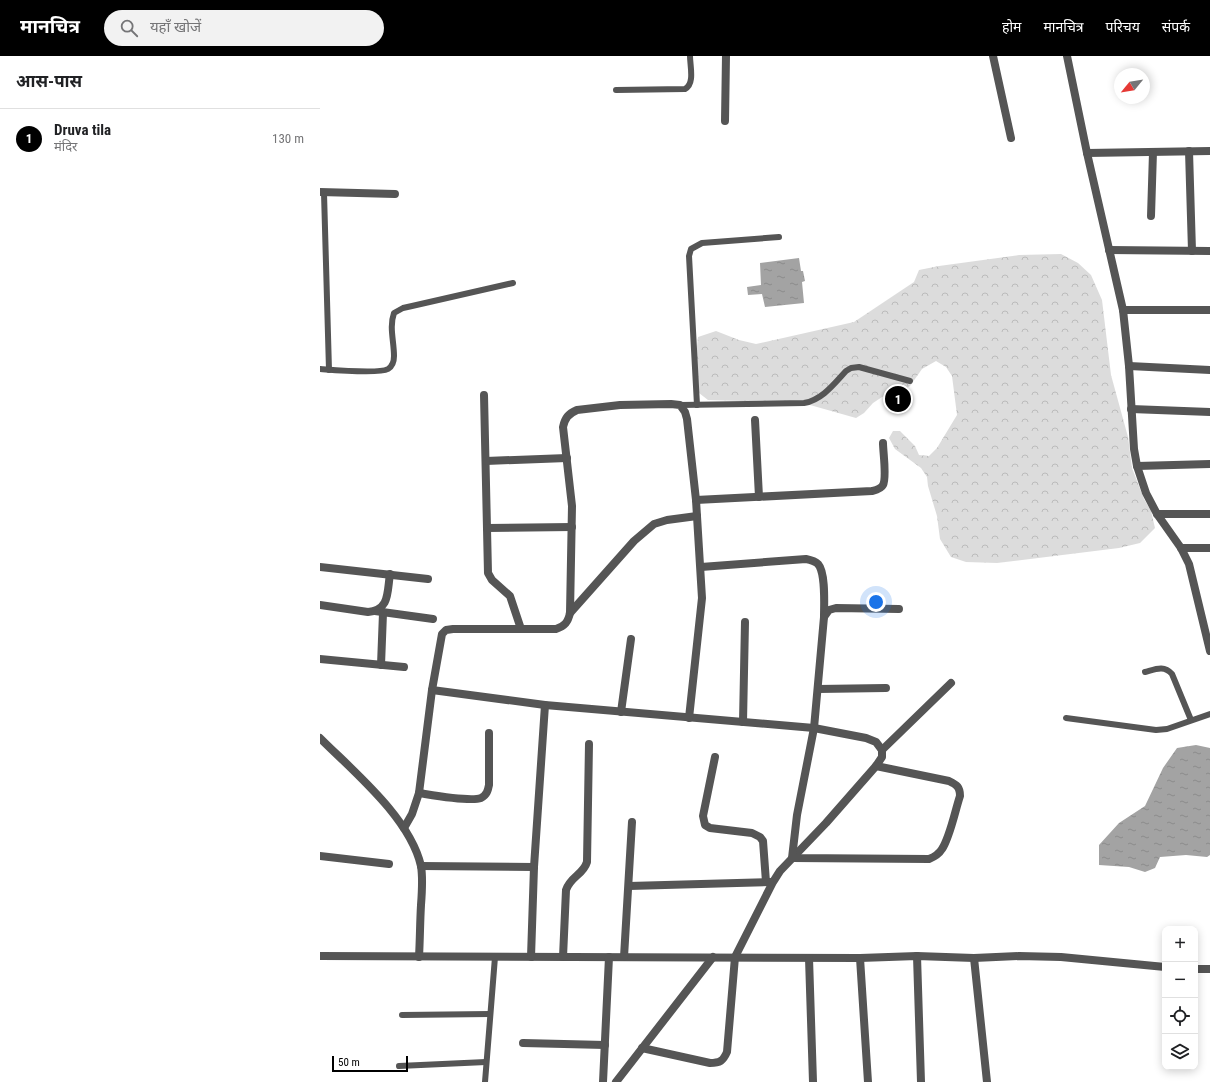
<!DOCTYPE html>
<html lang="hi">
<head>
<meta charset="utf-8">
<style>
  :root { --surface:#fff; --page:#f2f2f2; --text:#202124; --muted:#757577; --line:#e0e0e0; --accent:#000 }
  body { margin:0; font-family:"Roboto Condensed","Noto Sans Devanagari",sans-serif; background:var(--page); color:var(--text) }
  .controls { position:absolute; right:12px; bottom:12px; display:grid; overflow:hidden; border-radius:8px; box-shadow:0 2px 10px #0003 }
  .controls button { width:36px; height:36px; display:grid; place-items:center; padding:0; border:0; border-bottom:1px solid var(--line); background:var(--surface); color:var(--text); font:20px sans-serif }
  .compass { position:absolute; left:794px; top:12px; width:36px; height:36px; border-radius:50%; background:var(--surface); box-shadow:0 2px 10px #0003; rotate:240deg }
  .scale { position:absolute; left:12px; bottom:10px; width:76px; box-sizing:border-box; padding-left:4px; border:2px solid #000; border-top:0; font-size:11px; line-height:14px; white-space:nowrap; color:#000; -webkit-text-stroke:3px #fff; paint-order:stroke }
  .you { position:absolute; left:556px; top:546px; width:14px; height:14px; margin:-10px; border:3px solid #fff; border-radius:50%; background:#1a73e8; box-shadow:0 0 0 6px #1a73e833 }
  .badge { display:grid; place-items:center; width:26px; height:26px; border-radius:50%; background:var(--accent); color:#fff; font-size:13px; font-weight:700 }
  .pin { position:absolute; translate:-50% -50%; border:2px solid #fff; box-shadow:0 1px 4px #0006 }
  .list { margin:0; padding:0; list-style:none }
  h2 { display:flex; justify-content:space-between; align-items:center; height:52px; margin:0; padding:0 16px; font-size:17px }
  h2 small { font-size:13px; font-weight:400; color:var(--muted) }
  .list li { display:grid; grid-template-columns:26px 1fr auto; gap:12px; align-items:center; box-sizing:border-box; height:60px; padding:0 16px; border-top:1px solid var(--line) }
  .list b { display:block; font-size:15px; white-space:nowrap }
  .list p { margin:0; font-size:13px; white-space:nowrap; color:var(--muted) }
  .list em { font-size:13px; font-style:normal; color:var(--muted) }
  .icon { flex:none; width:22px; height:22px; fill:none; stroke:currentColor; stroke-width:2; stroke-linecap:round; stroke-linejoin:round }
  .map { position:relative; flex:none; width:890px; height:1026px; overflow:hidden }
  header { display:flex; align-items:center; gap:24px; box-sizing:border-box; height:56px; padding:0 20px; background:var(--accent); color:#fff }
  header strong { font-size:19px }
  nav { display:flex; gap:22px; margin-inline-start:auto; font-size:14px }
  .search { width:280px; height:36px; background:var(--page); display:flex; align-items:center; gap:10px; box-sizing:border-box; padding:0 14px; border-radius:22px; color:var(--muted); font-size:15px }
  main { display:flex }
  aside { flex:1; background:var(--surface) }
  .map>svg:first-child { display:block }
  .forest { fill:url(#forest-crowns) }
  .water { fill:url(#water-ripples) }
  .lines { fill:none; stroke-linecap:round; stroke-linejoin:round }
  .service { stroke:#555; stroke-width:6 }
  .minor { stroke:#555; stroke-width:8 }
</style>
</head>
<body>
<header>
<strong>मानचित्र</strong>
<div class="search"><svg class="icon" aria-label="search" viewBox="0 0 24 24"><circle cx="10" cy="10" r="6"/><path d="M15 15l6 6"/></svg>यहाँ खोजें</div>
<nav><a>होम</a><a>मानचित्र</a><a>परिचय</a><a>संपर्क</a></nav>
</header>
<main>
<aside>
<h2>आस-पास<small></small></h2>
<ul class="list">
<li><span class="badge">1</span><div><b>Druva tila</b><p>मंदिर</p></div><em>130 m</em></li>
</ul>
</aside>
<div class="map">
<svg width="890" height="1026" viewBox="0 0 890 1026">
  <defs>
    <pattern id="forest-crowns" width="20" height="18" patternUnits="userSpaceOnUse"><rect width="20" height="18" fill="#dcdcdc"/><path d="M2 6a3 3 0 1 1 6 0M12 15a3 3 0 1 1 6 0" fill="none" stroke="#bbb"/></pattern>
    <pattern id="water-ripples" width="26" height="14" patternUnits="userSpaceOnUse"><rect width="26" height="14" fill="#a3a3a3"/><path d="M2 4q2-2 4 0t4 0M15 11q2-2 4 0t4 0" fill="none" stroke="#8b8b8b"/></pattern>
  </defs>
  <rect width="100%" height="100%" fill="#fff"/>
  <path class="forest" d="M 741,198 L 758,207 L 771,219 L 782,244 L 791,319 L 808,381 L 812,412 L 824,443 L 831,455 L 835,472 L 820,487 L 799,492 L 677,507 L 646,506 L 631,501 L 620,483 L 617,460 L 608,430 L 607,421 L 601,412 L 575,393 L 569,382 L 573,375 L 580,375 L 595,390 L 599,399 L 609,400 L 617,392 L 637,359 L 632,320 L 626,311 L 616,305 L 602,313 L 590,330 L 583,335 L 562,341 L 553,347 L 544,357 L 536,362 L 490,349 L 474,348 L 457,350 L 422,345 L 388,344 L 379,337 L 376,299 L 378,281 L 396,275 L 419,284 L 436,288 L 534,266 L 594,226 L 599,214 L 619,210 L 699,199 Z"/>
  <g class="water">
    <path d="M 479,202 L 481,215 L 483,215 L 485,225 L 482,226 L 484,247 L 445,251 L 442,238 L 428,239 L 427,231 L 441,229 L 440,207 Z"/>
    <path d="M 876,689 L 890,692 L 890,799 L 887,801 L 866,799 L 840,801 L 835,812 L 825,816 L 809,811 L 779,809 L 779,789 L 799,767 L 825,750 L 843,712 L 857,692 Z"/>
  </g>
  <g class="lines">
    <g class="service">
      <path d="M 296,34 L 365,33 C 375,28 370,10 370,0"/>
      <path d="M 4,137 L 9,314"/>
      <path d="M 0,313 C 13,314 59,318 68,313 C 73,310 74,305 74,300 C 74,285 69,271 74,257 L 83,252 L 92,250 L 193,227"/>
      <path d="M 360,349 L 484,347 C 502,344 514,328 526,315 L 531,312 L 539,311 L 590,325"/>
      <path d="M 377,349 L 369,200 L 371,193 L 382,187 L 459,181"/>
      <path d="M 825,616 C 836,613 844,609 852,618 L 871,664"/>
      <path d="M 746,662 L 836,674 L 847,673 L 890,658"/>
      <path d="M 82,959 L 170,958"/>
      <path d="M 79,1010 L 166,1006"/>
      <path d="M 165,1026 L 175,901"/>
    </g>
    <g class="minor">
      <path d="M 673,0 L 691,82"/>
      <path d="M 747,0 L 767,97 L 803,254 L 809,310 L 814,393 L 817,410 L 826,437 L 837,458 L 861,492 L 869,508 L 890,595"/>
      <path d="M 405,65 L 406,0"/>
      <path d="M 869,95 L 872,195"/>
      <path d="M 767,97 L 890,95"/>
      <path d="M 0,136 L 75,138"/>
      <path d="M 831,160 L 833,96"/>
      <path d="M 789,194 L 890,195"/>
      <path d="M 803,254 L 890,254"/>
      <path d="M 809,310 L 890,314"/>
      <path d="M 164,339 L 168,517 L 172,524 L 190,540 L 201,573"/>
      <path d="M 811,353 L 890,356"/>
      <path d="M 435,364 L 439,441"/>
      <path d="M 166,405 L 247,402"/>
      <path d="M 817,410 L 890,408"/>
      <path d="M 376,444 L 552,435 C 556,434 561,433 563,429 C 567,422 563,396 563,387"/>
      <path d="M 837,458 L 890,458"/>
      <path d="M 167,472 L 252,471"/>
      <path d="M 861,492 L 890,492"/>
      <path d="M 0,511 L 108,523"/>
      <path d="M 381,511 L 486,503 C 491,504 495,505 498,508 C 506,517 504,549 504,561"/>
      <path d="M 0,549 L 48,556 C 70,554 67,536 70,518"/>
      <path d="M 55,555 L 113,563"/>
      <path d="M 250,557 L 314,485 L 334,468 L 347,464 L 377,460"/>
      <path d="M 0,603 L 84,611"/>
      <path d="M 61,609 L 63,557"/>
      <path d="M 498,633 L 566,632"/>
      <path d="M 112,634 L 225,649 L 494,672 L 546,682 L 556,686 L 562,694 L 562,701 L 556,710 L 506,767 L 460,815 L 453,826 L 415,901 L 407,996 C 403,1005 400,1007 390,1007 L 322,992"/>
      <path d="M 301,656 L 311,583"/>
      <path d="M 423,666 L 425,566"/>
      <path d="M 0,682 C 34,716 90,762 101,810 C 103,822 102,836 101,849 C 100,866 100,883 99,901"/>
      <path d="M 562,694 L 631,627"/>
      <path d="M 395,701 L 383,760 L 385,769 L 390,772 L 432,777 L 440,781 L 443,785 L 446,826"/>
      <path d="M 556,710 L 629,725 C 637,729 640,731 640,740 C 635,755 630,781 622,793 C 619,798 614,801 609,803 L 472,802 L 477,759 L 494,672 L 504,561 L 509,554 L 516,552 L 579,553"/>
      <path d="M 99,737 C 112,739 150,746 161,742 C 167,739 168,734 169,729 L 169,677"/>
      <path d="M 84,772 L 92,758 L 99,737 L 112,634 L 122,578 L 126,574 L 133,573 L 236,573 C 245,570 248,566 250,557 L 252,450 L 243,371 C 245,362 248,358 257,354 L 300,349 L 351,348 L 360,349 L 365,356 L 367,363 L 376,444 L 382,542 L 369,662"/>
      <path d="M 0,800 L 69,808"/>
      <path d="M 101,810 L 214,811"/>
      <path d="M 309,830 L 450,826"/>
      <path d="M 0,900 L 540,902 L 597,900 L 654,902 L 699,900 L 741,901 L 845,911"/>
      <path d="M 597,900 L 601,1026"/>
      <path d="M 211,901 L 214,811 L 225,649"/>
      <path d="M 243,901 L 246,834 C 251,820 263,819 267,806 L 269,688"/>
      <path d="M 304,901 L 312,766"/>
      <path d="M 489,902 L 493,1026"/>
      <path d="M 540,902 L 548,1026"/>
      <path d="M 654,902 L 667,1026"/>
      <path d="M 875,913 L 890,913"/>
      <path d="M 203,987 L 285,989"/>
      <path d="M 283,1026 L 289,901"/>
      <path d="M 296,1026 L 393,901"/>
    </g>
  </g>
</svg>
<div class="controls">
<button>+</button>
<button>−</button>
<button><svg class="icon" aria-label="locate" viewBox="0 0 24 24"><circle cx="12" cy="12" r="6"/><path d="M12 2v4M12 18v4M2 12h4M18 12h4"/></svg></button>
<button><svg class="icon" aria-label="layers" viewBox="0 0 24 24"><path d="M12 4l9 5-9 5-9-5zM3 14l9 5 9-5"/></svg></button>
</div>
<svg class="compass" viewBox="-18 -18 36 36"><path d="M0-13l5 13h-10z" fill="#e53935"/><path d="M0 13l5-13h-10z" fill="#757577"/></svg>
<div class="scale">50 m</div>
<div class="you"></div>
<div class="pin badge" style="left:578px;top:343px">1</div>
</div>
</main>
</body>
</html>
